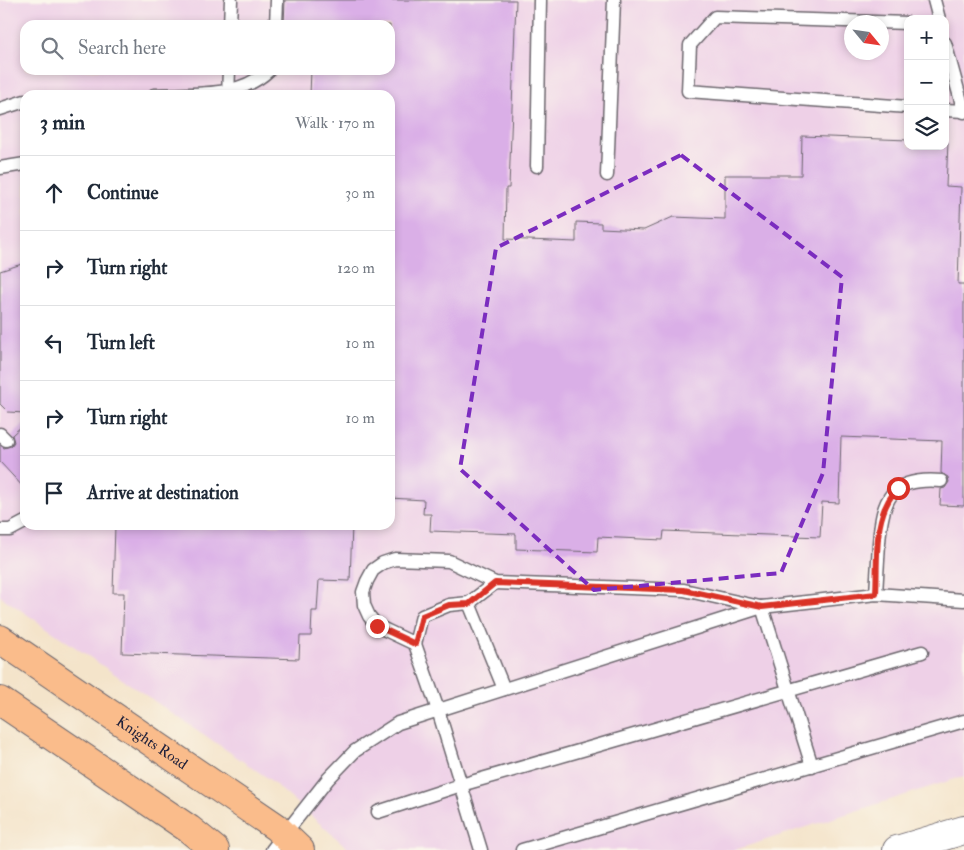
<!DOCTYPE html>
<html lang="en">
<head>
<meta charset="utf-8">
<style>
  :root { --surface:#fff; --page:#f6f6f7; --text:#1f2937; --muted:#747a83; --line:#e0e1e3 }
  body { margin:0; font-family:"IM FELL Double Pica",serif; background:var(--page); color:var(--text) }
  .controls { position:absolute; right:15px; top:15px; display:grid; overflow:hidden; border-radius:10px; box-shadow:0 2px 8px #0003 }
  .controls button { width:45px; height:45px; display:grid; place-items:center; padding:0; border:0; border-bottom:1px solid var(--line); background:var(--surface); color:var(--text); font:25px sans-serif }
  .compass { position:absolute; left:844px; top:15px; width:45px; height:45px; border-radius:50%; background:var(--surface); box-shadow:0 2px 8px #0003; rotate:119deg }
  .stop { position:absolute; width:15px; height:15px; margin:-11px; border:4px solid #d93025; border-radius:50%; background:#fff }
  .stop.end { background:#d93025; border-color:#fff; box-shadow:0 1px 5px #0008 }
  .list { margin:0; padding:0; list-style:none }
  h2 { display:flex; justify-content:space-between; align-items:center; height:65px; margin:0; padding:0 20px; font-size:21px }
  h2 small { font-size:16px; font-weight:400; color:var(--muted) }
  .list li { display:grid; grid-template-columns:32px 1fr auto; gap:15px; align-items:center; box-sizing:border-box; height:75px; padding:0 20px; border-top:1px solid var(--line) }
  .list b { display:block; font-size:19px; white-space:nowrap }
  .list em { font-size:16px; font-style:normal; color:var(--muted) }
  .icon { flex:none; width:28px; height:28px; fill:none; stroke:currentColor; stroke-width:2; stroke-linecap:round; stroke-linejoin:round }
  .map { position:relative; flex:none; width:964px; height:850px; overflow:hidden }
  .search { position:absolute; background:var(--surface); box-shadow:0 2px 8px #0003; left:20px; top:20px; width:375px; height:55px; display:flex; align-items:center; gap:12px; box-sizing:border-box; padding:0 18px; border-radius:15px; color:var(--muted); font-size:19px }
  .panel { position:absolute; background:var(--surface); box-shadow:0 2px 8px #0003; left:20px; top:90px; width:375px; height:440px; border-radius:15px }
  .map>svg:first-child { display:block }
  .built { fill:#eed0e7; fill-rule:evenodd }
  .building { fill:#daafe7 }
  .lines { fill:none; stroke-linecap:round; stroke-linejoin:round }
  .service-casing { stroke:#6c666d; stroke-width:15 }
  .tertiary-casing { stroke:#6c666d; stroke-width:30 }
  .primary-casing { stroke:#6c666d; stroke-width:30 }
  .service { stroke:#fff; stroke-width:12 }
  .tertiary { stroke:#fff; stroke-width:28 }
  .primary { stroke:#fabc8b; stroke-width:28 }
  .route { stroke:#d93025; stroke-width:6 }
  .marked { fill:none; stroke:#7b2cbf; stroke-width:4; stroke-dasharray:10 6; stroke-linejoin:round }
  .labels { text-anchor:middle; stroke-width:4.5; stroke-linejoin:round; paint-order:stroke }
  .street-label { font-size:15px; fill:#22223b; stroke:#fbf7ec }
</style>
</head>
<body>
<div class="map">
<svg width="964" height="850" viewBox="0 0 964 850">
  <rect width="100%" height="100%" fill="#fbf7ec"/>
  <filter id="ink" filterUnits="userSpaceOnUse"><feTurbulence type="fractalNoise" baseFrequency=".02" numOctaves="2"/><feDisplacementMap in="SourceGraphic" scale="10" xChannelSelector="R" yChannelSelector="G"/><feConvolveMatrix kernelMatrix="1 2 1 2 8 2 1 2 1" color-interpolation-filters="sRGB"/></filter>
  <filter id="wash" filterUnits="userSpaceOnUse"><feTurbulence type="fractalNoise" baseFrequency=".0096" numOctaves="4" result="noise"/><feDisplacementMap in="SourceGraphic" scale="20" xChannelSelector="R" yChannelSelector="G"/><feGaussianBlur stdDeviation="1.12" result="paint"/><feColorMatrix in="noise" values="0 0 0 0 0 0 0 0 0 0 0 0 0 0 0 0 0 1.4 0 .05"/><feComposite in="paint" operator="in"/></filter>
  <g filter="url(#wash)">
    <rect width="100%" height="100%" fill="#f4e4ca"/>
    <path class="built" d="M 0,0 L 964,0 L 964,776 L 735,850 L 350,850 L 269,779 L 0,596 ZM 908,19 L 945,19 L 945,146 L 908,146 ZM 852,22 L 882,22 L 882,52 L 852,52 ZM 25,25 L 390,25 L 390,70 L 25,70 ZM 25,95 L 390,95 L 390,525 L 25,525 Z"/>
    <g id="blocks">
      <g class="building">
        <path d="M 285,0 L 516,0 L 509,188 L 506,188 L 505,239 L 576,242 L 576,222 L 601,223 L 601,228 L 644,230 L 673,217 L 725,219 L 725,175 L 801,175 L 802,136 L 908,140 L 908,146 L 945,146 L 945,142 L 948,142 L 946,186 L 961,187 L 958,284 L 964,284 L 964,506 L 940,505 L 941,489 L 945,488 L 949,482 L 948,477 L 941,473 L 942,441 L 841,437 L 839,503 L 822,502 L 820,537 L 664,531 L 663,540 L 598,537 L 597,552 L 516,549 L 516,534 L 430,531 L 431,514 L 423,514 L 424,500 L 390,498 L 390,95 L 310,95 L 311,70 L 390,70 L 390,25 L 284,25 Z"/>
        <path d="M 25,263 L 25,413 L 8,412 L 0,404 L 0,271 Z"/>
        <path d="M 25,423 L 25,489 L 0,462 L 0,445 L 4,448 L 11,446 L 14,442 L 12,435 Z"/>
        <path d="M 115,525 L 352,525 L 350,581 L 319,580 L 317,611 L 312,611 L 311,636 L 300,636 L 299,659 L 122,653 L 124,593 L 113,593 Z"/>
      </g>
    </g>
  </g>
  <g filter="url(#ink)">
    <use href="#blocks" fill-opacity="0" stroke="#6c666d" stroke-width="1"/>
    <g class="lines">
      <defs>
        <g id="service">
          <path d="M 934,0 L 939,19"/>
          <path d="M 908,23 L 715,17 L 690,45 L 688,91 L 908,107"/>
          <path d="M 230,25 L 231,0"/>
          <path d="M 276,25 L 277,0"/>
          <path d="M 945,43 L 964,112"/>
          <path d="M 154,95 C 193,93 239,99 269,70"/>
          <path d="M 228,95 L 229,70"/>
          <path d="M 0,109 L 25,101"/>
          <path d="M 945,110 L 964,111"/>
          <path d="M 537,166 L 540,0"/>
          <path d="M 0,168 L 25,164"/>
          <path d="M 607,175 L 614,0"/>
          <path d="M 0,434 L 6,440"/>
          <path d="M 0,530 L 10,530 L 25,522"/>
          <path d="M 876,594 C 877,577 878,560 879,543 C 882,498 891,477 941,481"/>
          <path d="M 469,603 L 504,689"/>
          <path d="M 762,607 L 812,766"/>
          <path d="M 415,644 L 422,616 L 449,605 L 469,603 L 495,583"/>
          <path d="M 378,812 L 461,785 L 922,652"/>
          <path d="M 272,850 L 328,779 L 355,751 L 398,723 L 762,607 L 876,594 L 964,600"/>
          <path d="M 481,850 L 438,710 L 415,644 L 377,626 L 369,616 L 364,605 L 363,592 L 367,581 L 373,570 L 383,563 L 395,559 L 449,561 L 495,583 L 684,590 L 760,607"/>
          <path d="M 522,850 L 964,721"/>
        </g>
        <path id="tertiary" d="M 897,850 L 964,830"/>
        <g id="primary">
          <path id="s1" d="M 0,639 L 276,827 L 300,850"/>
          <path d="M 0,701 L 189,829 L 215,850"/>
        </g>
      </defs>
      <use href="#service" class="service-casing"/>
      <use href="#tertiary" class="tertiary-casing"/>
      <use href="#primary" class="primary-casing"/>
      <use href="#service" class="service"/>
      <use href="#tertiary" class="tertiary"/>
      <use href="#primary" class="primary"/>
    </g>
  </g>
  <g class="lines" filter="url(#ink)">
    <path class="route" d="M 377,626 L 415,644 L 422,616 L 449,605 L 469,604 L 495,583 L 684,590 L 762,607 L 876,594 C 878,559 872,514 898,488"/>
  </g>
  <path class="marked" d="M 681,155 L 842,277 L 823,473 L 781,573 L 594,590 L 460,469 L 496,248 Z"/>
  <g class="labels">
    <g class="street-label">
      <text dy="5" stroke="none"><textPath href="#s1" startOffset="184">Knights Road</textPath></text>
    </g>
  </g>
</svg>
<div class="controls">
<button>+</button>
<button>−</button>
<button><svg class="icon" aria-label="layers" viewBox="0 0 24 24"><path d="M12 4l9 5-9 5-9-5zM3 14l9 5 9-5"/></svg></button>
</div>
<svg class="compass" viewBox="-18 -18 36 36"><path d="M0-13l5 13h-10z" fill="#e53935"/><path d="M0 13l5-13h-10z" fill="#747a83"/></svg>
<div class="stop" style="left:898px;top:488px"></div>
<div class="stop end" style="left:377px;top:626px"></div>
<div class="search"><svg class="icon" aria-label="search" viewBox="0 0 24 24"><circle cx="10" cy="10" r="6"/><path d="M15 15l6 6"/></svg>Search here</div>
<section class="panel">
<h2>3 min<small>Walk · 170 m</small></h2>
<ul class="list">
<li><svg class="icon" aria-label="ahead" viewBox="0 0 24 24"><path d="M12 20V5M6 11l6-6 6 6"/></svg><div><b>Continue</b></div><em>30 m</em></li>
<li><svg class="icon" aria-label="right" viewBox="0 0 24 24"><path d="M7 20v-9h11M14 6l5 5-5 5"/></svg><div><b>Turn right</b></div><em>120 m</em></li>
<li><svg class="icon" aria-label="left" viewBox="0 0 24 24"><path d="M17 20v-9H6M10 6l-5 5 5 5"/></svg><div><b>Turn left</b></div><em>10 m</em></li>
<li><svg class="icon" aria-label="right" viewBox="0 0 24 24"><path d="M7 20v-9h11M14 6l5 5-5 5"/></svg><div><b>Turn right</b></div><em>10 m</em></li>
<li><svg class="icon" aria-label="arrive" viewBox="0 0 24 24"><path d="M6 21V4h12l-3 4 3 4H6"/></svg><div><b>Arrive at destination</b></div></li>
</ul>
</section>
</div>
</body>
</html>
